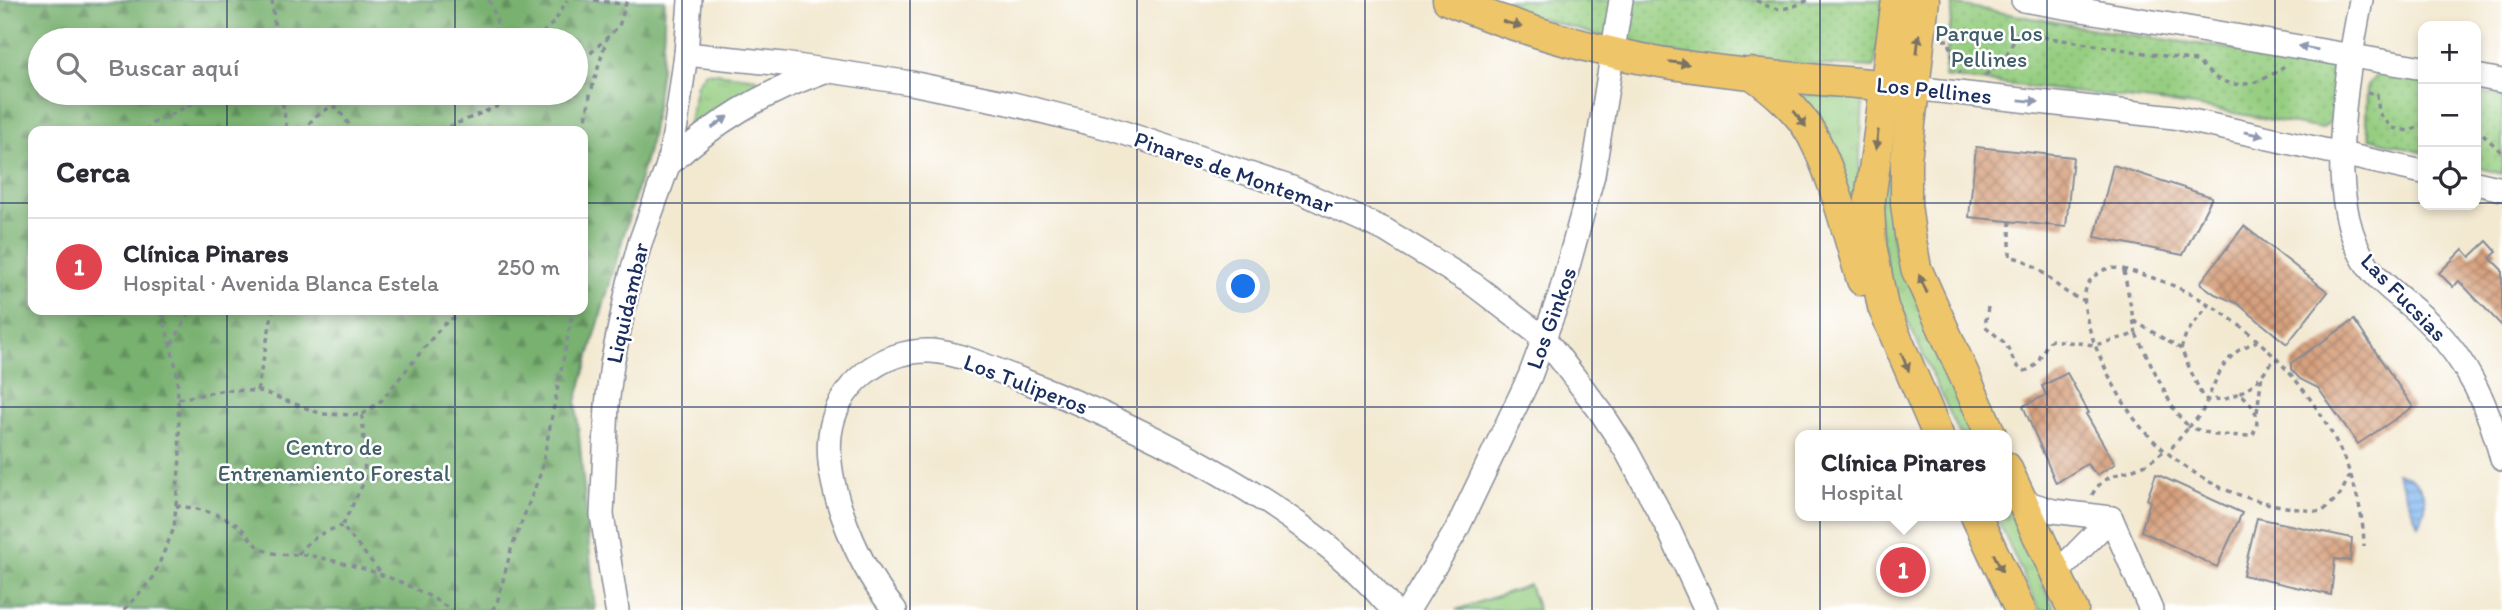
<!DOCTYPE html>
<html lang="es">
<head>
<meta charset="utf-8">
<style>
  :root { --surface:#fff; --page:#f7f7f7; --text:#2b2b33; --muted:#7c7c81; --line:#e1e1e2; --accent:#c8321e }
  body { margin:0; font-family:Itim,sans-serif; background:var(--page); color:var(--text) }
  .controls { position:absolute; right:21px; top:21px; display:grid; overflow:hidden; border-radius:14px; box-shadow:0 4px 10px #0003 }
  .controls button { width:63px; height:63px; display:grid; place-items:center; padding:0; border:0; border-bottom:2px solid var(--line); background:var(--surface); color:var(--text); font:35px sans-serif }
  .you { position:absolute; left:1244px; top:287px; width:24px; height:24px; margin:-18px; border:5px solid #fff; border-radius:50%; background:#1a73e8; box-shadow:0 0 0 10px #1a73e833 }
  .badge { display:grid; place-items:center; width:46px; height:46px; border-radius:50%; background:var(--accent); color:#fff; font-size:23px; font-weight:700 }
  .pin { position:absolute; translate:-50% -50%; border:4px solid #fff; box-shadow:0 2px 7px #0006 }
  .popup { position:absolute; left:1795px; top:430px; width:217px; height:91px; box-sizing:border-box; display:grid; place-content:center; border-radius:14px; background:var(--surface); filter:drop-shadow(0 2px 5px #0005); font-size:23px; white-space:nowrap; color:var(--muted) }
  .popup b { font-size:26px; color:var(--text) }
  .popup::after { content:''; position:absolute; left:50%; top:100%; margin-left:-14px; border:14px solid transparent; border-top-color:var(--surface) }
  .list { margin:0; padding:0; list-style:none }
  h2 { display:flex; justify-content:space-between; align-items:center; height:91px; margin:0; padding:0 28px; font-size:30px }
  h2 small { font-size:23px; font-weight:400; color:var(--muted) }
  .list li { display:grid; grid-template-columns:46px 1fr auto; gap:21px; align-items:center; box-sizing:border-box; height:98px; padding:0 28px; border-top:2px solid var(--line) }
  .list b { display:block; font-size:26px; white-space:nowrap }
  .list p { margin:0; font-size:23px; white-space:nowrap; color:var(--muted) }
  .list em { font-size:23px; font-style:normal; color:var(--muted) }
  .icon { flex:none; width:38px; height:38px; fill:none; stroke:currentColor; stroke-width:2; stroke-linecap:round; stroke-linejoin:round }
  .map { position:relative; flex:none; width:2502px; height:610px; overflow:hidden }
  .search { position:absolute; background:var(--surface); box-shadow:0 4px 10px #0003; left:28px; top:28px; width:560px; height:77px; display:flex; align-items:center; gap:18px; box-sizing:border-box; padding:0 24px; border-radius:38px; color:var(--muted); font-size:26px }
  .panel { position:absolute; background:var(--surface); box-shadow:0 4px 10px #0003; left:28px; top:126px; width:560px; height:189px; border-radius:14px }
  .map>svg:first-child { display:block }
  .grass { fill:url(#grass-tufts); stroke:#587e70; stroke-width:2 }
  .forest { fill:url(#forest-firs); stroke:#4a7066; stroke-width:2; fill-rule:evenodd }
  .park { fill:url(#park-dots); stroke:#587e70; stroke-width:2 }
  .pitch { fill:#96ce81; stroke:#587e70; stroke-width:2 }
  .water { fill:url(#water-rules); stroke:#4e73a7; stroke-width:2 }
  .building { fill:url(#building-cross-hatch) }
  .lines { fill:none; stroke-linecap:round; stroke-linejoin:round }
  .minor-casing { stroke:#878c98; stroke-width:26 }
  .major-casing { stroke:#878c98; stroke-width:33 }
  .path { stroke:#878c98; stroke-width:3.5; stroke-dasharray:5 5; stroke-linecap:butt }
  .minor { stroke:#fff; stroke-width:23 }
  .major { stroke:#eec569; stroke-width:30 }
  .oneway { fill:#7a7263 }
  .oneway2 { fill:#8d97ae }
  .grid { fill:none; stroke:#1b2f5e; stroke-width:2; stroke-opacity:0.55 }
  .labels { text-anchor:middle; stroke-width:5; stroke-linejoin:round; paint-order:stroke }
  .park-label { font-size:23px; fill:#405f68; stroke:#fff }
  .street-label { font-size:23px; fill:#1b2f5e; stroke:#fff }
</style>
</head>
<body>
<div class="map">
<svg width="2502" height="610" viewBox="0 0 2502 610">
  <defs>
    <pattern id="grass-tufts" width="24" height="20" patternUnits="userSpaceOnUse" patternTransform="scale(1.75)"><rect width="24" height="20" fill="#96ce81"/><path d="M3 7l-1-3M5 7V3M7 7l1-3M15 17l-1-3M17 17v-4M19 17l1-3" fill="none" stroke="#81b172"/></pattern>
    <pattern id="forest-firs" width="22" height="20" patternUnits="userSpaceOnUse" patternTransform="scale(1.75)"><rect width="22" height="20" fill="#78b16f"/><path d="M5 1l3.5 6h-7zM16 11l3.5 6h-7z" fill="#62905e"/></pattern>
    <pattern id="park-dots" width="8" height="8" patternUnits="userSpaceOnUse" patternTransform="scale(1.75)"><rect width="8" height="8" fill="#96ce81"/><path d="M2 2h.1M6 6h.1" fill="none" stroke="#81b172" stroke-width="1.8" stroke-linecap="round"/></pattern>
    <pattern id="water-rules" width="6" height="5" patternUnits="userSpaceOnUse" patternTransform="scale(1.75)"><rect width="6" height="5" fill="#82b7f0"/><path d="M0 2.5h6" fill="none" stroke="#6a95c6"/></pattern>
    <pattern id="building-cross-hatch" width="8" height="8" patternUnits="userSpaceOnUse" patternTransform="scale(1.75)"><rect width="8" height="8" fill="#d7a17e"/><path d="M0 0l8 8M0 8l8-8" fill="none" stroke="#ae846a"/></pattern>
  </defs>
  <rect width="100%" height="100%" fill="#fff"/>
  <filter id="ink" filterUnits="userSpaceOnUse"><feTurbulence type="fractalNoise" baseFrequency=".0143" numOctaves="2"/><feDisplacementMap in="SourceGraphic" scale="14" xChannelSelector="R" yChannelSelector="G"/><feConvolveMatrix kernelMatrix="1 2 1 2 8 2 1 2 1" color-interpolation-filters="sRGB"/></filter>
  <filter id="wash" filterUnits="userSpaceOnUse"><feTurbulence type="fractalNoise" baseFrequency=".00686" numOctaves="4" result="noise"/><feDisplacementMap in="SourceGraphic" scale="28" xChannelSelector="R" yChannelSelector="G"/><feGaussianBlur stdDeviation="1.57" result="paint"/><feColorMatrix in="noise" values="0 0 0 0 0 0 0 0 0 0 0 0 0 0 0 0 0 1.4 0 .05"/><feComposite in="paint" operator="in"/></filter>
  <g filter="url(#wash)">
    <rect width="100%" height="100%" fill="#f3e9d1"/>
    <g class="grass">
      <path d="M 706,72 L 757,78 L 758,87 L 722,106 L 694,133 L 687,132 L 697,84 Z"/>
      <path d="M 1791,93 L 1863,99 L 1857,216 Z"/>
      <path d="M 1896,110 L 1890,202 L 1894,245 L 1977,435 L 1960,435 L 1890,283 L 1877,210 Z"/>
      <path d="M 2006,501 L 2055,610 L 2039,610 L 1996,516 L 2006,516 Z"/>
    </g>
    <path class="forest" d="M 0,0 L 665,0 C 664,49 659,95 650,143 L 576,402 L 595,610 L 0,610 ZM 40,40 L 576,40 L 576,93 L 40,93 ZM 33,131 L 583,131 L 583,310 L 33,310 Z"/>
    <g class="park">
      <path d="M 1479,0 L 1887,0 L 1874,67 L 1716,61 L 1630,45 Z"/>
      <path d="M 1953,4 L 2111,32 L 2329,62 L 2343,80 L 2340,112 L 2322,129 L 2195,106 L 1944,77 Z"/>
      <path d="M 2379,72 L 2423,81 L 2423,153 L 2370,138 L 2366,123 L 2367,86 Z"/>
      <path d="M 2476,91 L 2502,97 L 2502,174 L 2476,167 Z"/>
    </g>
    <path class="pitch" d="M 1529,585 L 1538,610 L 1456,610 Z"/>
    <path class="water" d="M 2397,472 C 2423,479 2433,503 2418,525 Z"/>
    <g id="blocks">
      <g class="building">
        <path d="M 1976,147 L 2073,157 L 2066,227 L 1969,217 Z"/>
        <path d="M 2113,165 L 2212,197 L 2183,255 L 2095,237 Z"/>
        <path d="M 2244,226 L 2328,292 L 2287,344 L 2237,303 L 2215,294 L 2200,283 Z"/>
        <path d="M 2487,241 L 2497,252 L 2490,258 L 2502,270 L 2502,326 L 2459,281 L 2453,287 L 2439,273 L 2463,249 L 2470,257 Z"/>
        <path d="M 2354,320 L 2413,407 L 2358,444 L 2318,388 L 2300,379 L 2291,369 L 2291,363 Z"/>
        <path d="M 2067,373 L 2089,413 L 2086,414 L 2115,464 L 2097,475 L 2087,464 L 2056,483 L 2023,406 L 2046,395 L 2042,386 Z"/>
        <path d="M 2156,474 L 2242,513 L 2217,567 L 2141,531 L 2150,501 L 2147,499 Z"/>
        <path d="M 2257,518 L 2352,538 L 2350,561 L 2335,559 L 2331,595 L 2243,575 Z"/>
      </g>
    </g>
  </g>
  <g filter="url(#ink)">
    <use href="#blocks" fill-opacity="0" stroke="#878c98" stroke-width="2"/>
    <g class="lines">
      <defs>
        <g id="minor">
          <path d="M 2023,0 L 2423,68"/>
          <path d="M 2361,0 C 2347,75 2322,200 2368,266 C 2384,288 2411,304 2430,324 C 2468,362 2489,407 2502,459"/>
          <path d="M 686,54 L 783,64 L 911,83 L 1009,103 L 1109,128 L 1292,188 L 1385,230 L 1473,284 L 1545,339 L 1601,412 L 1626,450 L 1668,528 L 1706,610"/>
          <path d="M 2476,76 L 2502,81"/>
          <path d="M 1913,88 L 2174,117 L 2423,172"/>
          <path d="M 668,165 C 716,121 761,94 822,72"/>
          <path d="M 2476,183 L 2502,189"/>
          <path d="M 2022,501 L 2053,511 L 2111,518"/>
          <path d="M 2056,574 L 2111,518 L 2151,610"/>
          <path d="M 617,610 L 602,515 L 607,405 L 612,364 L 629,283 L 640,243 L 668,165 L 676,125 L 686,54 L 690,0"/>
          <path d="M 895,610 C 860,570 824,488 830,435 C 836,385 882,349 931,351 C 960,353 990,368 1017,378 C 1120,418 1223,467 1312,534 C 1342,556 1369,582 1393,610"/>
          <path d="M 1408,610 L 1456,531 L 1530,376 L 1560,295 L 1593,175 L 1621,0"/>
        </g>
        <g id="major">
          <path d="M 1448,0 C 1500,22 1555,39 1610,52 C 1707,75 1814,78 1913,88"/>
          <path d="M 1897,0 L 1869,207 L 1871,245 L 1883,307 L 1938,435"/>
          <path d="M 1924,0 L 1906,160 L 1906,204 L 1910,235 L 1916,268 L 1991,435"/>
          <path d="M 1751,73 C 1773,89 1798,109 1812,135 C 1835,178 1847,233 1862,280"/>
          <path d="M 2006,467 L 2073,610"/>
          <path d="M 1976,516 L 2020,610"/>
        </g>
      </defs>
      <use href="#minor" class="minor-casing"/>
      <use href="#major" class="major-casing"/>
      <g class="path">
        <path d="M 272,0 L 276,40"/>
        <path d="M 489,0 L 496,17 L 500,40"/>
        <path d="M 594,0 L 626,5"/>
        <path d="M 1756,0 C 1776,13 1787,10 1808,0"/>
        <path d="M 535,40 L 555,21 L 567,0"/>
        <path d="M 1943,40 L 1949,40 L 1955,69 L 1961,72"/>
        <path d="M 576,67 L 619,26 L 627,0"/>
        <path d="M 1985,75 L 2002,63 L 2018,33 L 2196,61 C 2203,66 2210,74 2218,79 C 2241,91 2266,81 2284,66"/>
        <path d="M 2367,92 L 2377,94 L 2379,113 L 2392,128 L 2409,131 L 2423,125"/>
        <path d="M 281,93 L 287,131"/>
        <path d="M 321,93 L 332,106 L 357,93"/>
        <path d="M 2476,127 L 2502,153"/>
        <path d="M 145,131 L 153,123 L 215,93"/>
        <path d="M 302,131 L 316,116 L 332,106 L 337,108 L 354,131"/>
        <path d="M 439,131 L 529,93"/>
        <path d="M 583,138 L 590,95 L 607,38"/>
        <path d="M 2010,221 L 2010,257 C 2042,260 2052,292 2086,301"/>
        <path d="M 2124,271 L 2136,334"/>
        <path d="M 1988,307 L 1985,326 L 2006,344 L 2015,364 L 2023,371 C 2040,370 2040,350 2051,340 L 2095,345 L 2136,334 L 2175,412 L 2189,427 L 2168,452"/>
        <path d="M 2134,321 L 2181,349 L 2202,396 L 2207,400 L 2226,399 L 2240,393 C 2254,405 2263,419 2252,436 L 2215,435 L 2189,427 C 2194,421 2200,416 2203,410 C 2212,391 2217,370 2233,355 C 2239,349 2249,345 2257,341"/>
        <path d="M 172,344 L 191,310"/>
        <path d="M 2181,349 L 2186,334 L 2208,305"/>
        <path d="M 257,391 L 273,310"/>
        <path d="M 2240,393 L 2255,383 L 2275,359"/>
        <path d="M 178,399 L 225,390 L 260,391 L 322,414 L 362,415 L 382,400 L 442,326 L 464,310"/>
        <path d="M 2257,412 L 2262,374"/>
        <path d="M 362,415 L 365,454 L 364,482 L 342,526 L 381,573"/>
        <path d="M 2350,475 L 2340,495 L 2322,512 C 2276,507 2231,498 2192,471 C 2173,459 2155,443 2140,426 C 2120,402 2073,317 2087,286 C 2089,280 2096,274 2102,271 C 2113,263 2140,274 2153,278 C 2259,313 2362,432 2364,546"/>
        <path d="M 2092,495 C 2103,474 2121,475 2141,466 C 2150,463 2157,456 2165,450"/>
        <path d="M 176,506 C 196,507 225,515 241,528 C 248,535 255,546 264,550 C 280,557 296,553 312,556 C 361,566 410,581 451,610"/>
        <path d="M 298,554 C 311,537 323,532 342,526"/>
        <path d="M 124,610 L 153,578 L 174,528 L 180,457 L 177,371 L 161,310"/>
        <path d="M 492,610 L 497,603 L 511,550 L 541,472 L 573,310"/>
      </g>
      <use href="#minor" class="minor"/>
      <use href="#major" class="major"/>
    </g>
    <defs><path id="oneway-solid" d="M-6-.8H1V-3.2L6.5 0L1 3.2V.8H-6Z" transform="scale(1.75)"/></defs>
    <g class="oneway">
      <use href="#oneway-solid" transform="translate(1512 24) rotate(16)"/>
      <use href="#oneway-solid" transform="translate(1918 44) rotate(-83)"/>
      <use href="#oneway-solid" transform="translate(1679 63) rotate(8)"/>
      <use href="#oneway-solid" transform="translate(1800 119) rotate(52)"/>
      <use href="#oneway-solid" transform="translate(1877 140) rotate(97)"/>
      <use href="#oneway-solid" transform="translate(1923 284) rotate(-114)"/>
      <use href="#oneway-solid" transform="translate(1905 362) rotate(67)"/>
      <use href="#oneway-solid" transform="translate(1998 563) rotate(65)"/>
    </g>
    <g class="oneway2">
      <use href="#oneway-solid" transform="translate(2308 48) rotate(-170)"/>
      <use href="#oneway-solid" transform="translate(2029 101) rotate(6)"/>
      <use href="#oneway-solid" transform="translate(720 122) rotate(-35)"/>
      <use href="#oneway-solid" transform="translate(2254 134) rotate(12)"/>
    </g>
  </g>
  <path class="grid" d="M 227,0 L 227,40M 455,0 L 455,40M 682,0 L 682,610M 910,0 L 910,610M 1137,0 L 1137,610M 1365,0 L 1365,610M 1592,0 L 1592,610M 1820,0 L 1820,610M 2047,0 L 2047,610M 2275,0 L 2275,610M 227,93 L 227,131M 455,93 L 455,131M 0,203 L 33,203M 583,203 L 2423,203M 2476,203 L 2502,203M 227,310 L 227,610M 455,310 L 455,610M 0,407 L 2502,407"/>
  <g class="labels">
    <g class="park-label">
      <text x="1989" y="41">Parque Los<tspan x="1989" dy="26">Pellines</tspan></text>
      <text x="334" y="455">Centro de<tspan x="334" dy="26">Entrenamiento Forestal</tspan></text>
    </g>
    <g class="street-label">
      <text transform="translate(1934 90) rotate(6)" y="8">Los Pellines</text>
      <text transform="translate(1234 172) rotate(19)" y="8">Pinares de Montemar</text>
      <text transform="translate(2404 297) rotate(46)" y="8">Las Fucsias</text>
      <text transform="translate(627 303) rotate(-77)" y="8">Liquidambar</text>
      <text transform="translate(1551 318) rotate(-70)" y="8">Los Ginkos</text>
      <text transform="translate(1026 384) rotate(21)" y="8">Los Tuliperos</text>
    </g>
  </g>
</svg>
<div class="controls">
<button>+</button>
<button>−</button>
<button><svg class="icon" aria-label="locate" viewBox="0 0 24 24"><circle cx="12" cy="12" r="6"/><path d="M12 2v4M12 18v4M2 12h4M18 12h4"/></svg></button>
</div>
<div class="you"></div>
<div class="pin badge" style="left:1903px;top:570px;background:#e0444e">1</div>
<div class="popup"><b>Clínica Pinares</b>Hospital</div>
<div class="search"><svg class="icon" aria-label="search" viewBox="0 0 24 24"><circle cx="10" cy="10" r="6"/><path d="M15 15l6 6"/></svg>Buscar aquí</div>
<section class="panel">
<h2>Cerca<small></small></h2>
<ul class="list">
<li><span class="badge" style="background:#e0444e">1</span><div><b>Clínica Pinares</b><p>Hospital · Avenida Blanca Estela</p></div><em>250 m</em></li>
</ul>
</section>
</div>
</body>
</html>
